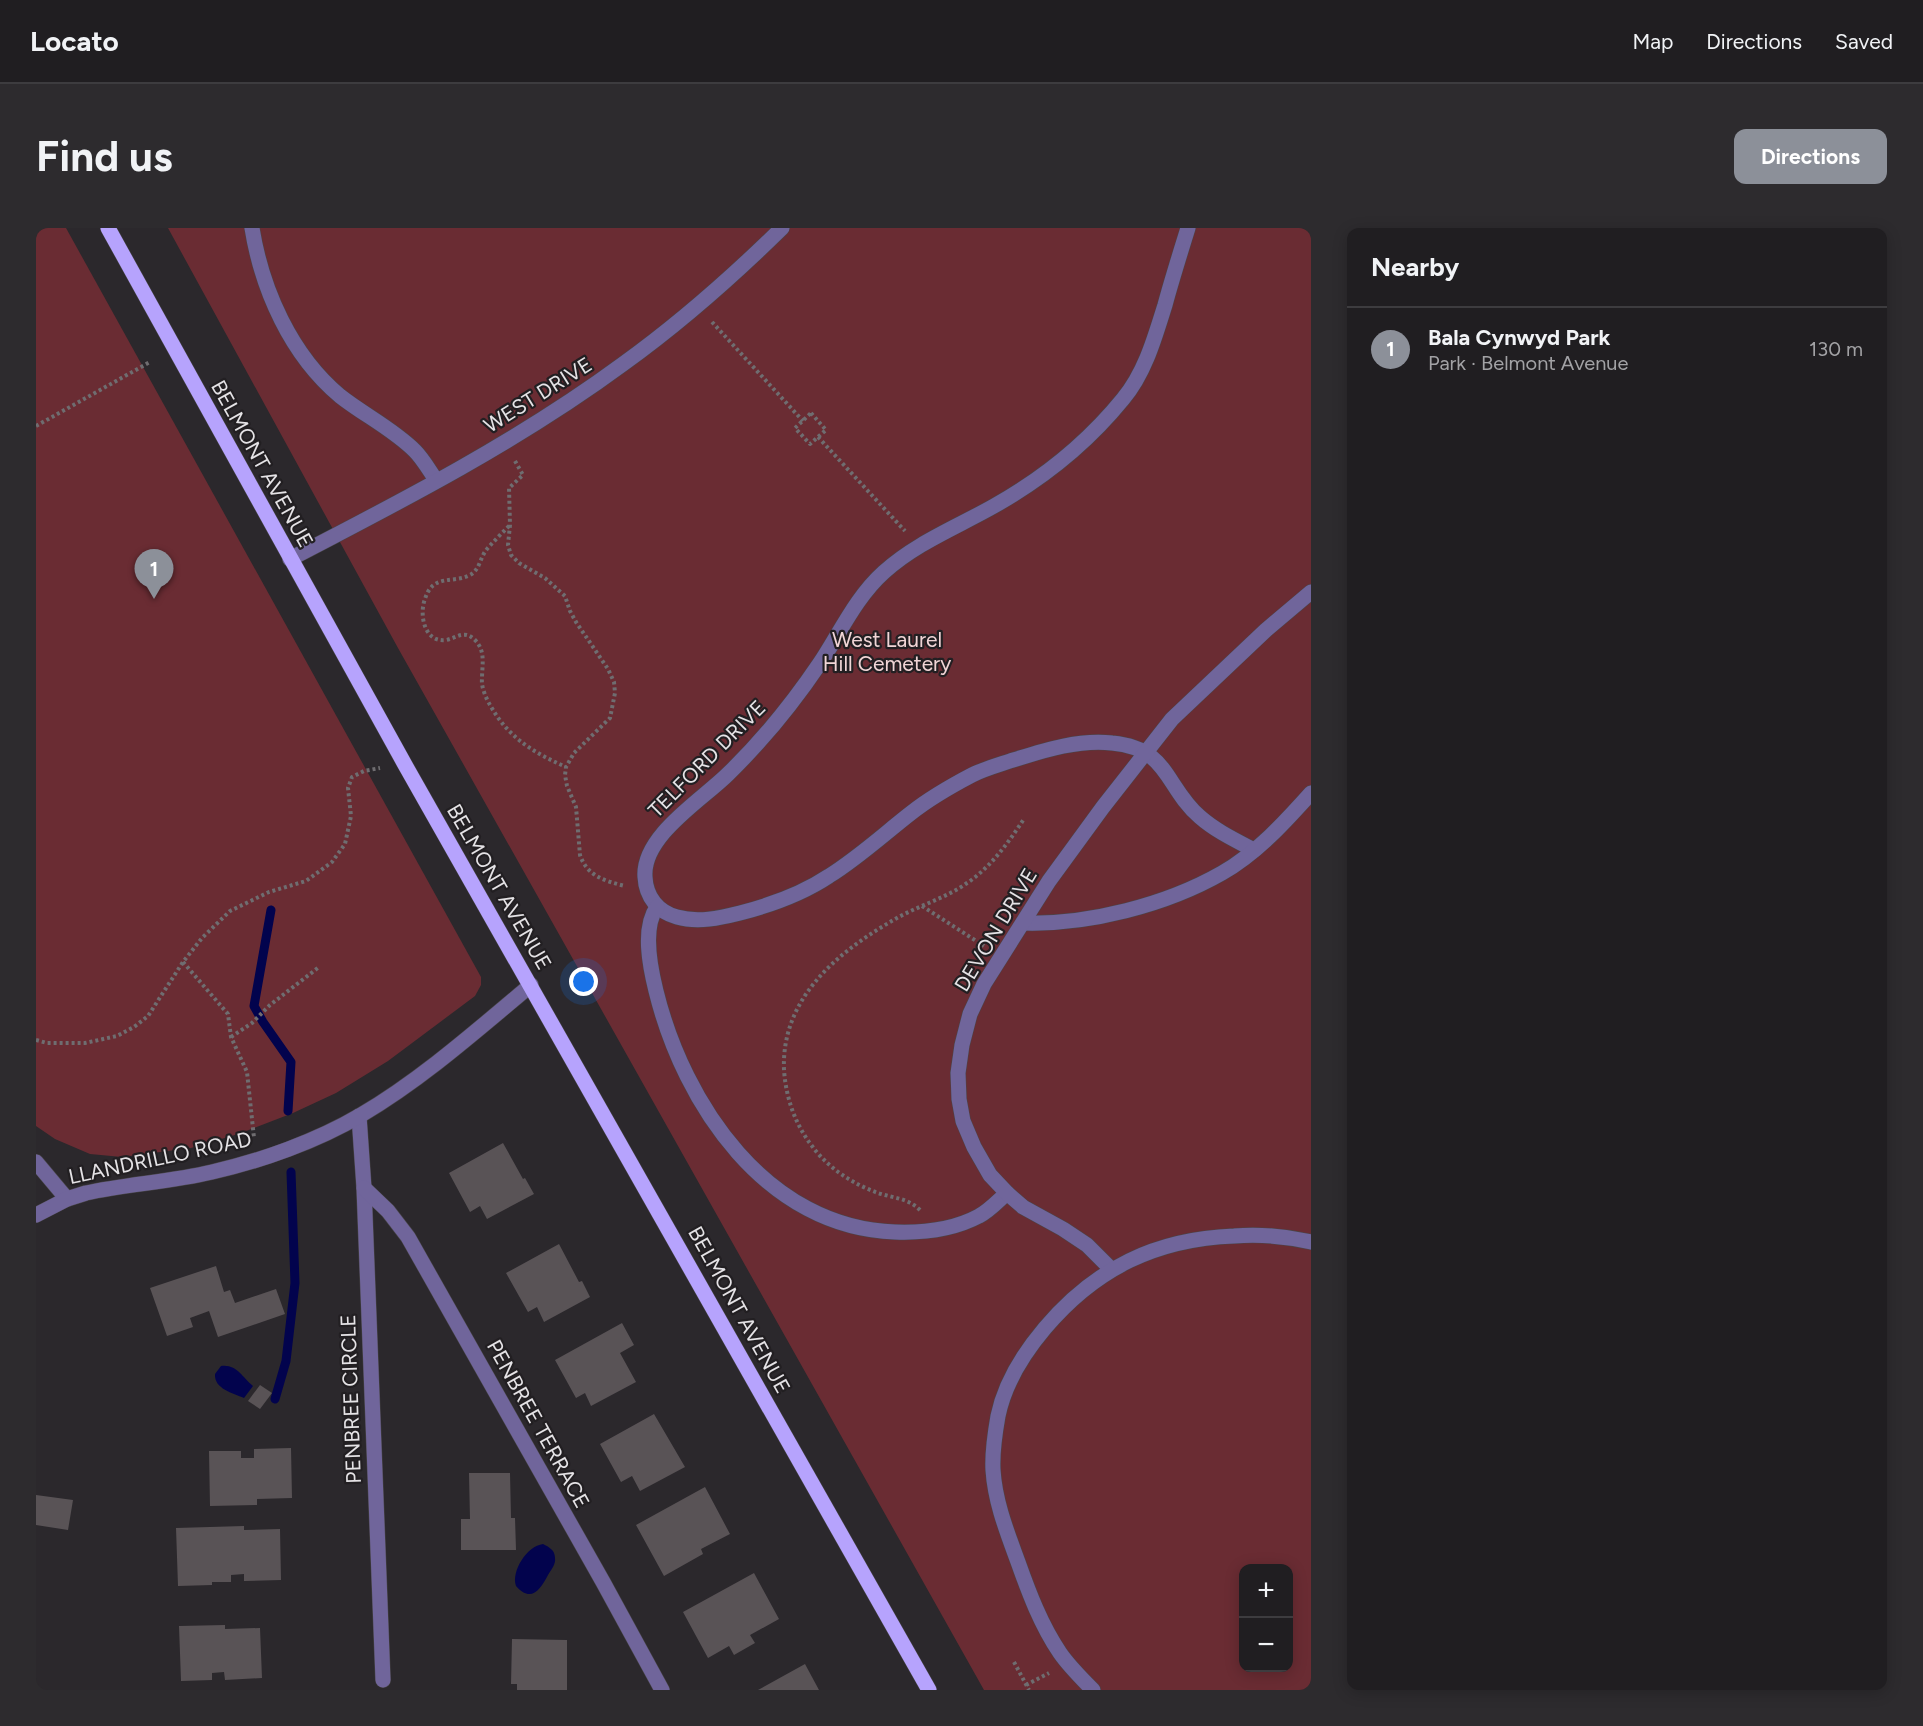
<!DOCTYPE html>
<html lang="en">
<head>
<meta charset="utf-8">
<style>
  :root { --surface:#201e21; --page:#2d2b2e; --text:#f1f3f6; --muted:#a2a2a5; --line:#3d3c3f; --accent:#8c9099 }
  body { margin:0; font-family:Figtree,sans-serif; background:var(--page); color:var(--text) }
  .controls { position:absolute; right:18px; bottom:18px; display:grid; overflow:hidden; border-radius:12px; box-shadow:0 3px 15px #0003 }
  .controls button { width:54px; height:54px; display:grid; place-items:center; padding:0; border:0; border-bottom:2px solid var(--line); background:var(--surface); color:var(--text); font:30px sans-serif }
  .you { position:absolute; left:548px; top:754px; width:21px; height:21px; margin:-15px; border:4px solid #fff; border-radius:50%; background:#1a73e8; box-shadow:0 0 0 9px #1a73e833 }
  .badge { display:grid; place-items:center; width:39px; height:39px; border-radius:50%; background:var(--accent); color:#fff; font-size:20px; font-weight:700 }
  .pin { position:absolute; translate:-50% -50px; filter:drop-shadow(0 2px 3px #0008) }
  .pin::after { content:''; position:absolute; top:32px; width:21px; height:18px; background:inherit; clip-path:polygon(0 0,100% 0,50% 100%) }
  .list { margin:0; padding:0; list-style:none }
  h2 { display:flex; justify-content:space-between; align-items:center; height:78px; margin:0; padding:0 24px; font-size:26px }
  h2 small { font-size:20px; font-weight:400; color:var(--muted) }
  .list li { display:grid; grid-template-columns:39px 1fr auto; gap:18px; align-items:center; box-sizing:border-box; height:84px; padding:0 24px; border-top:2px solid var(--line) }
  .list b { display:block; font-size:22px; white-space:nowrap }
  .list p { margin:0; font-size:20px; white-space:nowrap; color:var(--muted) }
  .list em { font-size:20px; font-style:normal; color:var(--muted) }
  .map { position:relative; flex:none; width:1275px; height:1462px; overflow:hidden; border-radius:12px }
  header { display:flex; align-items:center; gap:36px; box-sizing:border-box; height:84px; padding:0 30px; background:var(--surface); border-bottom:2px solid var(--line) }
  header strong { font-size:28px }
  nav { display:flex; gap:33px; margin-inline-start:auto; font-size:21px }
  .intro { display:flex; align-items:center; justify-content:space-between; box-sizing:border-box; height:144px; padding:0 36px }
  h1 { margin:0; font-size:42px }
  .button { padding:15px 27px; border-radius:12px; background:var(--accent); color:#fff; font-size:21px; font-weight:700 }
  main { display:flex; gap:36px; padding:0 36px }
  aside { flex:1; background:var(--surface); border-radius:12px; box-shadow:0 3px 15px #0003 }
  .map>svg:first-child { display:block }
  .green { fill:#6a2c33; fill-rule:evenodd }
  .water { fill:#02034d }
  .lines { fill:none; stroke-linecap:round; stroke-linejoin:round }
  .stream { stroke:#02034d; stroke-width:9 }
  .building { fill:#595356 }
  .minor-casing { stroke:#49464a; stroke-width:16 }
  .major-casing { stroke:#49464a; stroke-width:16 }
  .path { stroke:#6f6d70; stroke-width:4; stroke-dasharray:3 3; stroke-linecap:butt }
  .minor { stroke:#70659b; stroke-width:15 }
  .major { stroke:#b6a3fd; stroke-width:15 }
  .labels { text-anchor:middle; stroke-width:4.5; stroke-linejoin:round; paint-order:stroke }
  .street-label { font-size:21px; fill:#e5e3e6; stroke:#221f22 }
  .park-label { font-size:21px; fill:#f1d5d6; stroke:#221f22 }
</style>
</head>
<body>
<header>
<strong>Locato</strong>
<nav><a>Map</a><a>Directions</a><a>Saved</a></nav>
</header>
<div class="intro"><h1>Find us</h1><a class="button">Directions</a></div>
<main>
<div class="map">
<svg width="1275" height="1462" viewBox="0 0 1275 1462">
  <rect width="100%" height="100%" fill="#2b282c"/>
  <g class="green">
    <path d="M 0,0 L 30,0 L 445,749 L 445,757 L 439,768 L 352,833 L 300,865 L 257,885 L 202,906 L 155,920 L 86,929 L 54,926 L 19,911 L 0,898 Z"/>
    <path d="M 132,0 L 1275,0 L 1275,1462 L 948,1462 L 362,420 ZM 1208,1340 L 1252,1340 L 1252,1440 L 1208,1440 Z"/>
  </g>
  <g class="water">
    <path d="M 185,1138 C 201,1136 206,1149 217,1158 L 208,1170 C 197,1165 178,1161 179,1146 Z"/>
    <path d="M 507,1316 C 513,1319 519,1322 519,1330 C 520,1336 515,1342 512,1347 C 504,1362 495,1375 480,1358 C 475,1343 491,1318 507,1316 Z"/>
  </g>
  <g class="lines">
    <g class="stream">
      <path d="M 235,682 L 218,778 L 227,794 L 255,834 L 252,883"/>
      <path d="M 239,1171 L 250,1133 L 259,1055 L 255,944"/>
    </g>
  </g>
  <g class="building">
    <path d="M 467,915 L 487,951 L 489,950 L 498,966 L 451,991 L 444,978 L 434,984 L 413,945 Z"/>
    <path d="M 523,1016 L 543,1054 L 546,1053 L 554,1069 L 508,1094 L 501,1079 L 492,1084 L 470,1045 Z"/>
    <path d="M 180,1038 L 188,1064 L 194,1062 L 199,1075 L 240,1061 L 249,1086 L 182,1109 L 173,1083 L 154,1090 L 157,1099 L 131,1108 L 114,1060 Z"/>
    <path d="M 586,1095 L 598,1117 L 584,1125 L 600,1154 L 555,1178 L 549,1165 L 540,1170 L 519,1132 Z"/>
    <path d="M 224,1157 L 236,1165 L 224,1181 L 212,1173 Z"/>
    <path d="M 618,1186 L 649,1239 L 604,1263 L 596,1248 L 585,1254 L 564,1216 Z"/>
    <path d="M 255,1220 L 256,1270 L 221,1271 L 221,1277 L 174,1278 L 173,1223 L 205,1223 L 205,1230 L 218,1230 L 218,1221 Z"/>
    <path d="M 433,1245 L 474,1245 L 475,1290 L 479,1290 L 480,1322 L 425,1322 L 425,1291 L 434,1291 Z"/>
    <path d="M 669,1259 L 694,1306 L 665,1321 L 667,1326 L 628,1348 L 600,1297 Z"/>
    <path d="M 0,1267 L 37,1272 L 32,1302 L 0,1297 Z"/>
    <path d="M 208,1298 L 208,1302 L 244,1301 L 245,1352 L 208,1353 L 208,1346 L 195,1347 L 195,1354 L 176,1354 L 176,1357 L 142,1358 L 140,1300 Z"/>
    <path d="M 718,1345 L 743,1391 L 714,1407 L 719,1415 L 698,1427 L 693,1418 L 672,1430 L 647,1384 Z"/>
    <path d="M 189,1397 L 189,1401 L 224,1400 L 226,1450 L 189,1452 L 188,1444 L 176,1445 L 176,1452 L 145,1453 L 143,1398 Z"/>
    <path d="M 476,1411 L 531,1412 L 531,1462 L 481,1462 L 481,1456 L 475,1456 Z"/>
    <path d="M 769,1436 L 783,1462 L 722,1462 Z"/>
  </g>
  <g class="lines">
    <defs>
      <g id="minor">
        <path d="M 216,0 C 226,62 255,127 304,168 C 328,187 357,201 379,223 C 387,231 393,242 400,252"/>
        <path d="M 1152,0 C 1144,26 1136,51 1129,77 C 1119,109 1109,145 1087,171 C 1052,214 1006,251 958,278 C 921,299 880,315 848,344 C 820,369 804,405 784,435 C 757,475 726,513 692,546 C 666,572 606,608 609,649 C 610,669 622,684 641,689 C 662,695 684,690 704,685 C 735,677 766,666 793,648 C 822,630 848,606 875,585 C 894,570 915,558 936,547 C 948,541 962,537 974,533 C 1006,523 1042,511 1076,515 C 1133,520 1129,559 1164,589 C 1180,603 1199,612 1218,622"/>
        <path d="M 254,331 C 368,272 484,212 587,136 C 644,95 696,49 746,0"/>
        <path d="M 621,679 C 606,700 614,739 620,763 C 648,877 731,1000 859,1004 C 887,1005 917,1002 943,988 C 953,983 962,973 971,965"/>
        <path d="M 987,695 C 1052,697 1130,677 1186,645 C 1221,625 1249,594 1275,565"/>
        <path d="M 323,888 L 328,960 L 347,1452"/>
        <path d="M 0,934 L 31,971"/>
        <path d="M 328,960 L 352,983 L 372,1009 L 567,1354 L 626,1462"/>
        <path d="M 0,987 L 31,971 L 50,965 C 91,956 134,954 176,944 C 225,933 281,913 325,887 C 386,851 440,803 495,757"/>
        <path d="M 1075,1041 L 1051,1017 L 1027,1001 L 987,979 L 971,965 L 954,947 L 938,919 L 927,893 L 923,871 L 922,845 L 926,817 L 934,786 L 948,756 L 1013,653 L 1067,579 L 1136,491 L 1230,402 L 1275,364"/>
        <path d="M 1057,1462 C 1045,1450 1033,1438 1024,1425 C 1005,1397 993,1365 982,1334 C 971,1304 959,1274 957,1242 C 956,1224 959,1205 962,1188 C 969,1154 987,1126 1009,1100 C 1060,1040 1120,1011 1198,1008 C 1225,1006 1249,1008 1275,1014"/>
      </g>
      <path id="major" d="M 72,0 L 368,535 L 893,1462"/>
    </defs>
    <use href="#minor" class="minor-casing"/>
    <use href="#major" class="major-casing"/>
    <g class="path">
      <path d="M 676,94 L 767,193"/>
      <path d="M 775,185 L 790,202 L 774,216 L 759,200 Z"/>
      <path d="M 0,198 L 114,134"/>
      <path d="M 782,209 L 869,303"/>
      <path d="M 479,233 L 487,247 L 473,260 L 474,297 L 472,317 L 475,327 L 483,335 L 509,350 L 529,368 L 534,383 L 540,394 L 572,441 L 578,454 L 579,465 L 574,490 L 538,525 L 530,539 L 529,547 L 531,558 L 540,579 L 544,627 C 551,648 569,653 589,658"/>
      <path d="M 473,298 C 466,305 458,313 451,321 C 444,329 444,342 434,347 C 417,356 397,345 389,371 C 383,386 388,415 410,412 C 421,410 428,401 439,412 C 450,423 446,437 446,451 C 445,459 450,470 454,477 C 472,509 496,524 530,539"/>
      <path d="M 886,678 L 948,718"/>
      <path d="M 147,734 L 192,786 L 195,809 L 211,844 L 218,910"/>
      <path d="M 195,809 L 216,795 L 234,777 L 283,739"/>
      <path d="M 0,812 L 11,815 L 49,815 L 81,808 L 98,799 L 112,788 L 147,734 L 166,710 L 194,683 L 233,664 L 270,653 L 296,634 L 309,616 L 315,588 L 312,560 L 316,549 L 328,543 L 344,540"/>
      <path d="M 884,982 C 872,970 857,970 842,965 C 817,956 792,940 776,918 C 759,896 750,870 748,842 C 745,769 803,723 861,690 C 884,677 910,670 931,655 C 955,639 972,615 988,591"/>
      <path d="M 978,1434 L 993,1462"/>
      <path d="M 990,1457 L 1013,1445"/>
    </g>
    <use href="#minor" class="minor"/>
    <use href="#major" class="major"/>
  </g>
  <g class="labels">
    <g class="street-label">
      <text transform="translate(502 167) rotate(-32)" y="7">WEST DRIVE</text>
      <text transform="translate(226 236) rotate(61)" y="7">BELMONT AVENUE</text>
      <text transform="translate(671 531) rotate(-45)" y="7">TELFORD DRIVE</text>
      <text transform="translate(463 659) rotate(60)" y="7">BELMONT AVENUE</text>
      <text transform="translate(960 702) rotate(-59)" y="7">DEVON DRIVE</text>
      <text transform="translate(124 930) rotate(-12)" y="7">LLANDRILLO ROAD</text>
      <text transform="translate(703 1082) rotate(61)" y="7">BELMONT AVENUE</text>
      <text transform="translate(315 1171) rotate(-92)" y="7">PENBREE CIRCLE</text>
      <text transform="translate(502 1196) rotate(61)" y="7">PENBREE TERRACE</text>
    </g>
    <g class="park-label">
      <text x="851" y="419">West Laurel<tspan x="851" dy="24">Hill Cemetery</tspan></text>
    </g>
  </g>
</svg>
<div class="controls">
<button>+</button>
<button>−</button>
</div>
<div class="you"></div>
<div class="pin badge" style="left:118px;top:371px">1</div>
</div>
<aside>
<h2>Nearby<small></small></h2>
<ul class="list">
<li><span class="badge">1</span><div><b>Bala Cynwyd Park</b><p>Park · Belmont Avenue</p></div><em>130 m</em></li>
</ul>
</aside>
</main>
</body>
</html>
